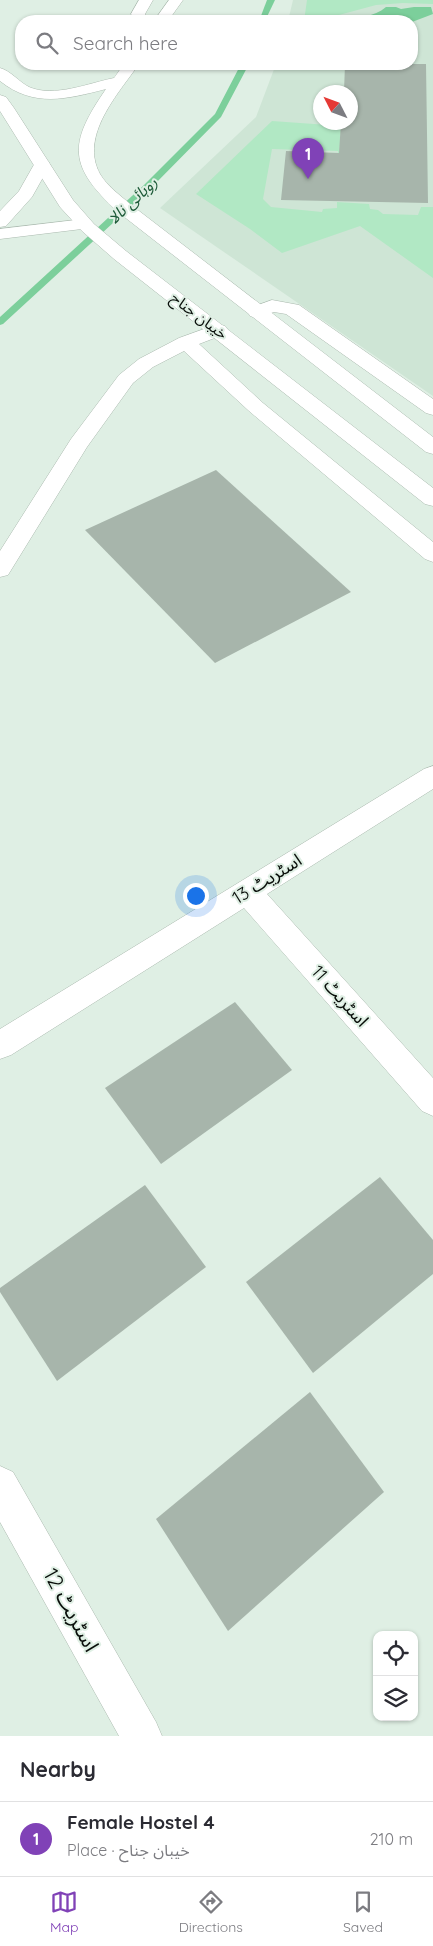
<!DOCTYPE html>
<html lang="en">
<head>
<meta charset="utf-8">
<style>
  :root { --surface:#fff; --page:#f7f7f7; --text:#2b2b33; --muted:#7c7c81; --line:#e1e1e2; --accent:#8042b7 }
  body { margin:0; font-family:Quicksand,"Noto Sans Arabic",sans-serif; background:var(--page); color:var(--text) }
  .controls { position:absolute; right:15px; bottom:15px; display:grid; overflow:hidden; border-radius:10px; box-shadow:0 1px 4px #0004 }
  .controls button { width:45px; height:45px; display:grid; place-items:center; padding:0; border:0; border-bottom:1px solid var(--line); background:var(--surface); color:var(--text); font:25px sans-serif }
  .compass { position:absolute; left:313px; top:85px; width:45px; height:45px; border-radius:50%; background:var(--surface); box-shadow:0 1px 4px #0004; rotate:312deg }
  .you { position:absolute; left:195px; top:895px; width:18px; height:18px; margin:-12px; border:4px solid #fff; border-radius:50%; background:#1a73e8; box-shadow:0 0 0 8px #1a73e833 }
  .badge { display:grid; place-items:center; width:32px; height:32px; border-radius:50%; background:var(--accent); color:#fff; font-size:16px; font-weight:700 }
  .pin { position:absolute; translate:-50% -41px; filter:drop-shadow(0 1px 2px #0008) }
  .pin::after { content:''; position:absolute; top:26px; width:18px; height:15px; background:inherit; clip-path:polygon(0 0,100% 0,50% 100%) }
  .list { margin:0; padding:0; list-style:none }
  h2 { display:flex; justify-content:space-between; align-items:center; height:65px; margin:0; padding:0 20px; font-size:21px }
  h2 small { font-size:16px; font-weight:400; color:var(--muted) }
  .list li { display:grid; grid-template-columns:32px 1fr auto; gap:15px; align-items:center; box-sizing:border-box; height:75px; padding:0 20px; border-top:1px solid var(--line) }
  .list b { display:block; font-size:19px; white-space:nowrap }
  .list p { margin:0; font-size:16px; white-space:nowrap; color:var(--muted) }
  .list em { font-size:16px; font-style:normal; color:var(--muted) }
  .icon { flex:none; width:28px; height:28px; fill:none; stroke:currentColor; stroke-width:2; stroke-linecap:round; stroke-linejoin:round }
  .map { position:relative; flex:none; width:433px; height:1736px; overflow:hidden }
  .search { position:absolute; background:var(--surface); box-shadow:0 1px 4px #0004; left:15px; right:15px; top:15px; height:55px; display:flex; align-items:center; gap:12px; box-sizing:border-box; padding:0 18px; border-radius:20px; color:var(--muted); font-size:19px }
  .sheet { height:140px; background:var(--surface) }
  nav { display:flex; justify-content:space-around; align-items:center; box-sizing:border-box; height:70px; border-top:1px solid var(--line); background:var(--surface); font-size:14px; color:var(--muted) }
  nav a { display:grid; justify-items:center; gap:2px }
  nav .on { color:var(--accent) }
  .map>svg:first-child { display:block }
  .built { fill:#cee5d5; fill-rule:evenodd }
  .green { fill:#b1e8c4 }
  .water { fill:#7ccf9b }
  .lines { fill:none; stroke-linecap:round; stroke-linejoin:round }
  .stream { fill:#7ccf9b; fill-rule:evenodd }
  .building { fill:#a7b5ab }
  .minor-casing { stroke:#aab9ae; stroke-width:1 }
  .major-casing { stroke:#aab9ae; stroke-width:1 }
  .minor { fill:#fff; fill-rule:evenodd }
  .major { fill:#fff; fill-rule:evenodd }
  .labels { text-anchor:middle; stroke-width:4; stroke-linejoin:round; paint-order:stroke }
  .far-street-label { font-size:15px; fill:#090e0a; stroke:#dfefe4 }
  .far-water-label { font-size:16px; font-style:italic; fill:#1d5a38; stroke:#dfefe4 }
  .street-label { font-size:18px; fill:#090e0a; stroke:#dfefe4 }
  .near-street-label { font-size:21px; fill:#090e0a; stroke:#dfefe4 }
</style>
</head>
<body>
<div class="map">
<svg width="433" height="1736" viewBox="0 0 433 1736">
  <rect width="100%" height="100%" fill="#dfefe4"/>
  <path class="built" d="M 293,0 L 433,0 L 433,396 L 160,208 L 256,117 L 276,64 L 412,64 L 412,21 L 288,21 ZM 320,92 L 350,92 L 350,122 L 320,122 Z"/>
  <g class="green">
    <path d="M 307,0 L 433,0 L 433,4 L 403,3 L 376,5 L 339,15 L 343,21 L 304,21 Z"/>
    <path d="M 272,121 L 328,125 L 329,127 L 341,129 L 338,172 L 338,151 L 272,149 L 263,199 L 271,207 L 322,212 L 323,209 L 337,208 L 337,202 L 369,204 L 370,209 L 378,210 L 383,214 L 418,215 L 421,207 L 433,207 L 433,278 L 360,226 L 282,253 L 250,229 L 196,194 Z"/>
  </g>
  <path class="water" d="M 386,7 L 396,7 L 401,9 L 414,7 L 431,7 L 433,14 L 412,22 L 354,21 L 352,18 C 357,15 359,17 365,16 C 373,15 380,12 386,7 Z"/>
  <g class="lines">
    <g class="stream">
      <path d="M 267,0 L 275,0 L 265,21 L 259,21 Z"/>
      <path d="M 241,64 L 249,64 L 221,117 L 150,189 L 3,324 L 0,325 L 0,317 L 144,185 L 215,114 Z"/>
    </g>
  </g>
  <g class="building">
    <path d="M 345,64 L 426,64 L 428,203 L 281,200 L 286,151 L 339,153 L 341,122 L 350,122 L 350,92 L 344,92 Z"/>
    <path d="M 216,470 L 351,592 L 215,663 L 85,530 Z"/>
    <path d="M 235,1002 L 292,1070 L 161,1164 L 105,1088 Z"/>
    <path d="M 380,1177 L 433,1240 L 433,1274 L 313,1373 L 246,1282 Z"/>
    <path d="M 145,1185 L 206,1267 L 57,1381 L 0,1292 L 0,1288 Z"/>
    <path d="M 310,1392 L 384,1492 L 228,1631 L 156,1519 Z"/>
  </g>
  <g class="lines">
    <defs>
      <g id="minor">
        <path d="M 42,160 L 48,161 L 50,165 L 32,197 L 6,226 L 0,227 L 0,211 L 19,191 L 36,161 Z"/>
        <path d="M 84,219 L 90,220 L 93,224 L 90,228 L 0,239 L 0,229 Z"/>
        <path d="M 272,300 L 299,305 L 433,399 L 433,415 L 426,413 L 286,314 L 274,312 L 257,318 L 250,316 L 248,312 L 250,308 Z"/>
        <path d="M 218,324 L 225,326 L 228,330 L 225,334 L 199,344 L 263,403 L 433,542 L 433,562 L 425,559 L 249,411 L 184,351 L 153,367 L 133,383 L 87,447 L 8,575 L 0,577 L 0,551 L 71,439 L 119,375 L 139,359 L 179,338 Z"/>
        <path d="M 433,766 L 433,789 L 267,894 L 433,1078 L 433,1116 L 422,1111 L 244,908 L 11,1055 L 0,1059 L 0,1029 L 424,769 Z"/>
        <path d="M 0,1466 L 13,1472 L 156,1722 L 162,1736 L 119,1736 L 0,1522 Z"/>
      </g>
      <g id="major">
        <path d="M 139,0 L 153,0 L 145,14 L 149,21 L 135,21 L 131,14 Z"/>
        <path d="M 169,0 L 183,0 L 168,21 L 154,21 Z"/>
        <path d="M 124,64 L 139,64 C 118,94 79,136 100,174 C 107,186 120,195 130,204 L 433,437 L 433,454 L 426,452 L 118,212 C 68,166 68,144 106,89 C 67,99 34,108 0,81 L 0,68 C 11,71 19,82 29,87 C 54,98 89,83 114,78 Z"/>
        <path d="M 0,95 L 6,97 L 14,108 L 73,200 L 94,224 L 126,251 L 433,488 L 433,506 L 425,504 L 114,259 L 82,231 L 60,207 L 0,111 Z"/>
      </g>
    </defs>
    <use href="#minor" class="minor-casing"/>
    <use href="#major" class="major-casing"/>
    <use href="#minor" class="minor"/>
    <use href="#major" class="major"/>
  </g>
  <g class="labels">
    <g class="far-street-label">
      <text transform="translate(199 316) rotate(37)" y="5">خیبان جناح</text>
    </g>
    <g class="far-water-label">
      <text transform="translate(132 200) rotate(-43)" y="6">روہائی نالا</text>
    </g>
    <g class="street-label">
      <text transform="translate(267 879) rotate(-32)" y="6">اسٹریٹ 13</text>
      <text transform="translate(340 996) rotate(48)" y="6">اسٹریٹ 11</text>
    </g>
    <g class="near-street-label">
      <text transform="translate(71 1610) rotate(61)" y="7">اسٹریٹ 12</text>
    </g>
  </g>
</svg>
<div class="controls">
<button><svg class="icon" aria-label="locate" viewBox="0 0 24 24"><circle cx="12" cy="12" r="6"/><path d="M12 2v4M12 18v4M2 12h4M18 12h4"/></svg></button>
<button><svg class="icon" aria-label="layers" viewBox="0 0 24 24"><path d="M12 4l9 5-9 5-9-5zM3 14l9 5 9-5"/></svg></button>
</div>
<svg class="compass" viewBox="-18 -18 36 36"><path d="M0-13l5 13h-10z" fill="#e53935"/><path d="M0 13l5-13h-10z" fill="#7c7c81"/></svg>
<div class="you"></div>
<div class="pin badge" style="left:308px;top:179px">1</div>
<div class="search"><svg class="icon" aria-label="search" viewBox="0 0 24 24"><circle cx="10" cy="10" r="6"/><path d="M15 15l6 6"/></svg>Search here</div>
</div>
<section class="sheet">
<h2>Nearby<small></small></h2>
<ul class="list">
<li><span class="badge">1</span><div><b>Female Hostel 4</b><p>Place · خیبان جناح</p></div><em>210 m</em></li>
</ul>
</section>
<nav>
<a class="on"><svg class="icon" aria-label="map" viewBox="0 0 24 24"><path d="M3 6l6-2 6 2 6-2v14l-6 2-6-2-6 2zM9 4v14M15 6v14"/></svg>Map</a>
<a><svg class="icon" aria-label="directions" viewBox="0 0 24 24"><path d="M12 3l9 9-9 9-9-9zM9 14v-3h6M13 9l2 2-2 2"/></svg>Directions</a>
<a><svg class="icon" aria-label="saved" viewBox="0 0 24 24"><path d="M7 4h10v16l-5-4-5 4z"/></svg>Saved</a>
</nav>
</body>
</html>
